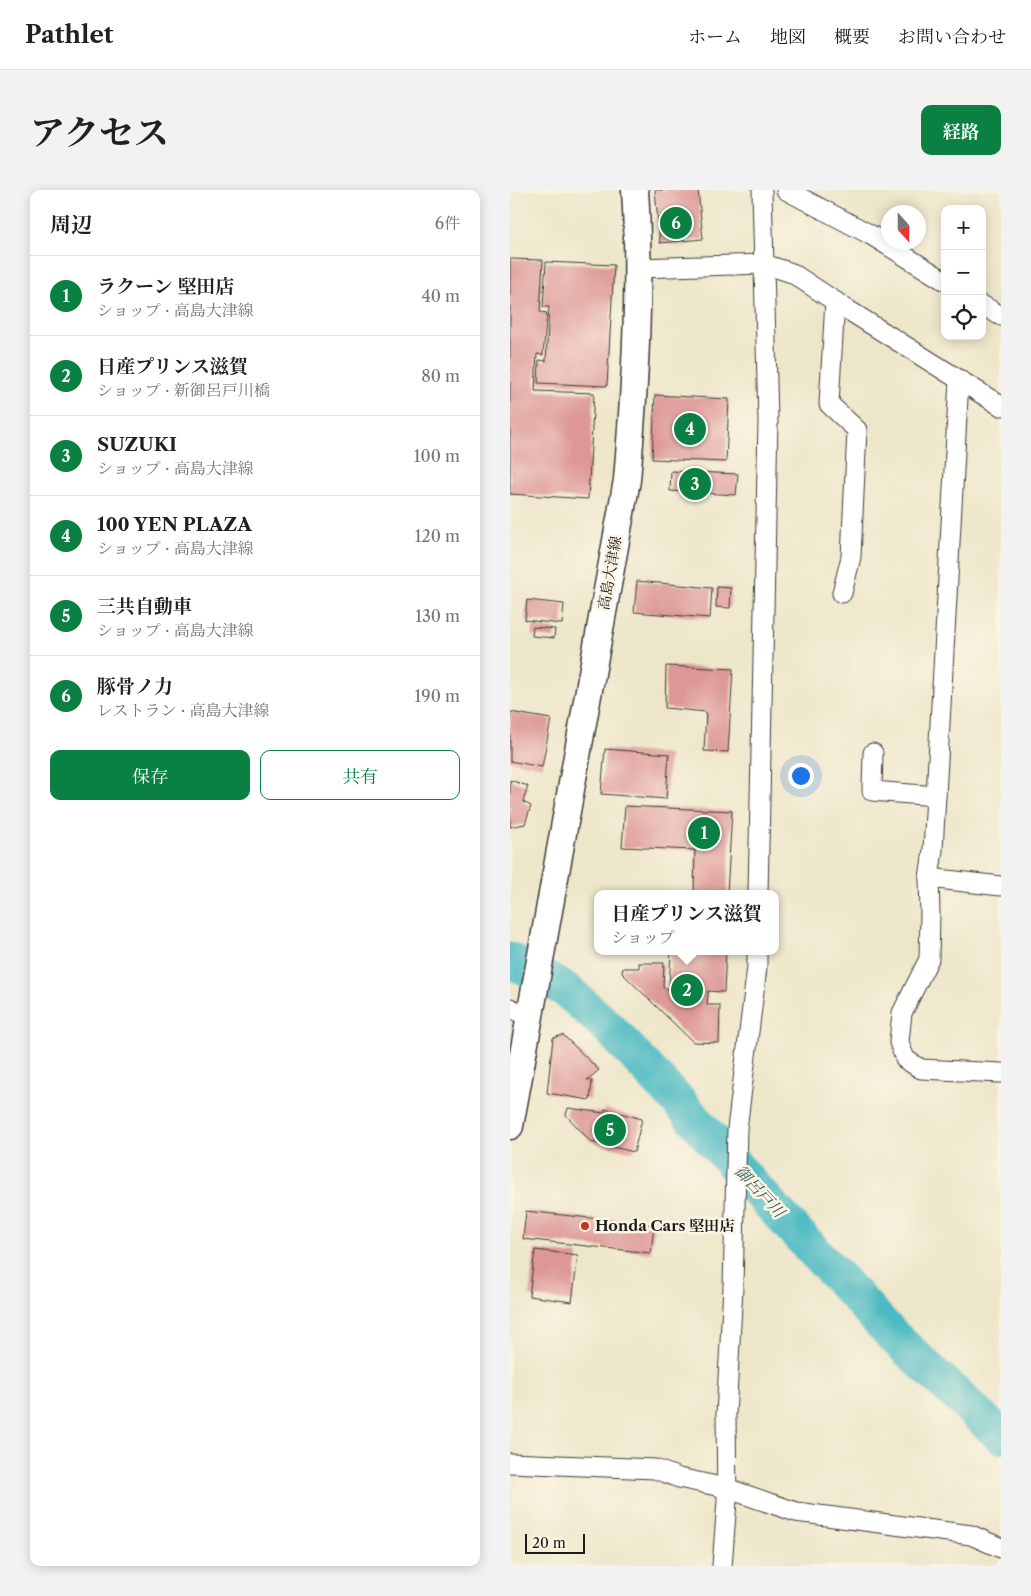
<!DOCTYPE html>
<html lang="ja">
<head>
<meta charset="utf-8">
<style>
  :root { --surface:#fff; --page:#f2f2f2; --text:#202124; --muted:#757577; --line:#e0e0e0; --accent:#0b8043 }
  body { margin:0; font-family:"Libre Caslon Text","Noto Serif JP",serif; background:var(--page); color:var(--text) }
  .controls { position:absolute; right:15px; top:15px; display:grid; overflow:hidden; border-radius:10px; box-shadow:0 2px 12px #0003 }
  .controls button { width:45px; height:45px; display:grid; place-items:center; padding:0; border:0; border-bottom:1px solid var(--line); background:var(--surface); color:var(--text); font:25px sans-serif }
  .compass { position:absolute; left:371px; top:15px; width:45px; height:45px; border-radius:50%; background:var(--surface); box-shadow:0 2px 12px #0003; rotate:159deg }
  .scale { position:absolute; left:15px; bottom:12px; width:60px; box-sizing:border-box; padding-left:5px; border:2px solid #1c1c1c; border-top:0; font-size:14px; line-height:18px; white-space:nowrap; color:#1c1c1c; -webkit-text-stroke:4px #fcf5e5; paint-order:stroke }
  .you { position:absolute; left:290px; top:585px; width:18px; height:18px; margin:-12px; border:4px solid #fff; border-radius:50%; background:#1a73e8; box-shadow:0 0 0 8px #1a73e833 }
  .badge { display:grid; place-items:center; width:32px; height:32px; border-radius:50%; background:var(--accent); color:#fff; font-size:16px; font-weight:700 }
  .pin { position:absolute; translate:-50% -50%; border:2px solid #fff; box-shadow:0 1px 5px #0006 }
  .popup { position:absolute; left:84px; top:700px; width:185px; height:65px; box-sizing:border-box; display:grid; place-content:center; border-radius:10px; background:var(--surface); filter:drop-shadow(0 1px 4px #0005); font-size:16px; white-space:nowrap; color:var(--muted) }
  .popup b { font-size:19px; color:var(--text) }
  .popup::after { content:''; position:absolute; left:50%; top:100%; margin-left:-10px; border:10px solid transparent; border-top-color:var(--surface) }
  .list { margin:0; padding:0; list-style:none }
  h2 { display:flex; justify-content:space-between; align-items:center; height:65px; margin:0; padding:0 20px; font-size:21px }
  h2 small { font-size:16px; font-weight:400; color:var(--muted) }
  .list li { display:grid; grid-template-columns:32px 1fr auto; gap:15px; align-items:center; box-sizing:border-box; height:80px; padding:0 20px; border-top:1px solid var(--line) }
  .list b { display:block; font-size:19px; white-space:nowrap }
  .list p { margin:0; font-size:16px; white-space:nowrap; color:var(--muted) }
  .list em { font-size:16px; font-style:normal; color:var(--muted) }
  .actions { display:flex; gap:10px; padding:15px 20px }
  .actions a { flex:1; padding:11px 0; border:1px solid var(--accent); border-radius:10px; text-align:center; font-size:18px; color:var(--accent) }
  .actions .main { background:var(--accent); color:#fff }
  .icon { flex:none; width:28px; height:28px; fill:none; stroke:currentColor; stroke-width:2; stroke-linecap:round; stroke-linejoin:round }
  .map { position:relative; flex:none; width:491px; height:1376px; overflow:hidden; border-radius:10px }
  header { display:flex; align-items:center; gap:30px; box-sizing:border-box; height:70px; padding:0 25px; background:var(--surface); border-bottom:1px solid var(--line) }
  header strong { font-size:24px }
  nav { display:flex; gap:28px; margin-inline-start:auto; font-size:18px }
  .intro { display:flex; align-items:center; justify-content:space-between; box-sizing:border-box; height:120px; padding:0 30px }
  h1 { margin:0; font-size:35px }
  .button { padding:12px 22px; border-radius:10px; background:var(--accent); color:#fff; font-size:18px; font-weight:700 }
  main { display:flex; gap:30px; padding:0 30px }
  aside { flex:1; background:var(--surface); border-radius:10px; box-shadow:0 2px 12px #0003 }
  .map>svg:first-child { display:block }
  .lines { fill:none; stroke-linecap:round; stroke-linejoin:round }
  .river { stroke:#4bbac2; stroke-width:36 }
  .building { fill:#dd9795 }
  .minor-casing { stroke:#3b3a36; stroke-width:21 }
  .secondary-casing { stroke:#3b3a36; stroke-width:29 }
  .minor { stroke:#fff; stroke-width:19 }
  .secondary { stroke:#fff; stroke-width:26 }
  .poi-dot { fill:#c8321e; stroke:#fcf5e5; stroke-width:2 }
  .labels { text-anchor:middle; stroke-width:5; stroke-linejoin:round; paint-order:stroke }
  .street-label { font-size:15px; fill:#1c1c1c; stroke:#fcf5e5 }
  .poi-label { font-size:15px; font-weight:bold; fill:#1c1c1c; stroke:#fcf5e5; text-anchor:start }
  .water-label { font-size:16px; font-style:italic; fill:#2f5b5e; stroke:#fcf5e5 }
</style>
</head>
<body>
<header>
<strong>Pathlet</strong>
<nav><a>ホーム</a><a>地図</a><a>概要</a><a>お問い合わせ</a></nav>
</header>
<div class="intro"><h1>アクセス</h1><a class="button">経路</a></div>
<main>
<aside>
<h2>周辺<small>6件</small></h2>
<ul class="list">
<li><span class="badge">1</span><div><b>ラクーン 堅田店</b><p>ショップ · 高島大津線</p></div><em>40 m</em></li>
<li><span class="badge">2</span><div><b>日産プリンス滋賀</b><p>ショップ · 新御呂戸川橋</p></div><em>80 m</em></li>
<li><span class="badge">3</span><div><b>SUZUKI</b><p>ショップ · 高島大津線</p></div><em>100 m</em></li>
<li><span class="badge">4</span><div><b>100 YEN PLAZA</b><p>ショップ · 高島大津線</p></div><em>120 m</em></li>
<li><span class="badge">5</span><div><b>三共自動車</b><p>ショップ · 高島大津線</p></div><em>130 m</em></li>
<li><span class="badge">6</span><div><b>豚骨ノ力</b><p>レストラン · 高島大津線</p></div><em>190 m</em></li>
</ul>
<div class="actions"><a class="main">保存</a><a>共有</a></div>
</aside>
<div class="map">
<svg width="491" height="1376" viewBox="0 0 491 1376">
  <rect width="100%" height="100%" fill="#fcf5e5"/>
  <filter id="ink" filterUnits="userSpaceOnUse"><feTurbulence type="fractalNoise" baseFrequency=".02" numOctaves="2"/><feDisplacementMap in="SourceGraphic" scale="10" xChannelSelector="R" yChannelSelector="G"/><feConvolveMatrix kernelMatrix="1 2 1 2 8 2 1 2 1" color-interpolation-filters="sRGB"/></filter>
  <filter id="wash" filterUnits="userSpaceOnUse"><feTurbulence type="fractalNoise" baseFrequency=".0096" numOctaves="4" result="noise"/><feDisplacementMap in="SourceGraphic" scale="20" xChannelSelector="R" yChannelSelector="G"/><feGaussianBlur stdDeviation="1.12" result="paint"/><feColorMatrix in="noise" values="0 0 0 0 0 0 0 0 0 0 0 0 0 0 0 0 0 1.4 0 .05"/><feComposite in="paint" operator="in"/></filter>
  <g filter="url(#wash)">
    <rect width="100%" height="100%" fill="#ede6c9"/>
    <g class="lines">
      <path class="river" d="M 0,770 L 56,800 L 99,838 L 167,910 L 243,996 L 384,1147 L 491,1246"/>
    </g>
    <g id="blocks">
      <g class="building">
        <path d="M 145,0 L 188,0 L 193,49 L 150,53 Z"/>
        <path d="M 0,69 L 33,70 L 30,122 L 37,123 L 33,165 L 27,164 L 25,201 L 84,203 L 78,309 L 0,304 Z"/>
        <path d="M 36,72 L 104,75 L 97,196 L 28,193 L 29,170 L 36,171 L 39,117 L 33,117 Z"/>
        <path d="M 145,205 L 219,209 L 216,272 L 142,269 Z"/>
        <path d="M 161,281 L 228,284 L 226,305 L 160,301 Z"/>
        <path d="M 127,391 L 202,398 L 200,428 L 124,422 Z"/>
        <path d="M 207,397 L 221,398 L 220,418 L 206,417 Z"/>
        <path d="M 17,410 L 54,414 L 52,434 L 15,430 Z"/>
        <path d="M 23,437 L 45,439 L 44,448 L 22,446 Z"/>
        <path d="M 156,476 L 223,479 L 218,562 L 194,561 L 196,522 L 155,518 Z"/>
        <path d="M 0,522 L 41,529 L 32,577 L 0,571 Z"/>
        <path d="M 95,559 L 159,564 L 156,609 L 91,604 Z"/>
        <path d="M 0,590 L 18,596 L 13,612 L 21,616 L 15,634 L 0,637 Z"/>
        <path d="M 115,616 L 222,621 L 217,704 L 184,704 L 185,660 L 112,657 Z"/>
        <path d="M 161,761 L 216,761 L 214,802 L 198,801 L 197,815 L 210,815 L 209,853 L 183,852 L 112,783 L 113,778 L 129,778 L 129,773 L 154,773 L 153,798 L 159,799 Z"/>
        <path d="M 53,845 L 89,880 L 77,890 L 82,891 L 80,910 L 37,903 L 43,848 Z"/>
        <path d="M 58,918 L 94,923 L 95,919 L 132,929 L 124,962 L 81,952 L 56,925 Z"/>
        <path d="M 16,1021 L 144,1035 L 141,1063 L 13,1049 Z"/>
        <path d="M 25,1060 L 68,1065 L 62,1112 L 19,1106 Z"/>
      </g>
    </g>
  </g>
  <g filter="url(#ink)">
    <use href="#blocks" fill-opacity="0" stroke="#3b3a36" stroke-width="1"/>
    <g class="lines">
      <defs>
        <g id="minor">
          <path d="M 276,0 L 361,45 L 435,91"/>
          <path d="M 128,78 L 254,74 L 282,83 L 335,118 L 491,216"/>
          <path d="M 325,111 L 319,214 L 347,240 L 341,367 L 332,403"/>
          <path d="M 472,115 L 491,126"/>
          <path d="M 449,190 L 423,660 L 419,688 L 420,724 L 419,769 L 392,823 L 389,852 L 395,869 L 411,879 L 491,883"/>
          <path d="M 363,563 L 362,601 L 426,606"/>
          <path d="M 419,688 L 491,696"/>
          <path d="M 248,704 L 258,231 L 252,0"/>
          <path d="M 0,818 L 19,827"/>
          <path d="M 0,1273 L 145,1279 L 169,1288 L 216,1298 L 286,1322 L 461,1345 L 491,1358"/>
          <path d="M 212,1376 L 217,1311 L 216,1225 L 223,1097 L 227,939 L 247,777 L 247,761"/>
        </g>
        <path id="secondary" d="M 0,936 L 117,290 C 125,194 131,97 125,0"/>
      </defs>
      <use href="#minor" class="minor-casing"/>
      <use href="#secondary" class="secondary-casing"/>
      <use href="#minor" class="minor"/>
      <use href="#secondary" class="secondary"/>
    </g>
  </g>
  <circle class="poi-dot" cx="75" cy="1036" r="5"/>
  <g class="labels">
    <g class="street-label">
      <text transform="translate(100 383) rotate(-80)" y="5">高島大津線</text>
    </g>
    <g class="poi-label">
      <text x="85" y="1041">Honda Cars 堅田店</text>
    </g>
    <g class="water-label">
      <text transform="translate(250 1001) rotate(47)" y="6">御呂戸川</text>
    </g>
  </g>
</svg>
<div class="controls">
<button>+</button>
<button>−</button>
<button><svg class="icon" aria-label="locate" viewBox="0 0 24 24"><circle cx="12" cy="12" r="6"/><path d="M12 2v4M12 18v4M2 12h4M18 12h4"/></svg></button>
</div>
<svg class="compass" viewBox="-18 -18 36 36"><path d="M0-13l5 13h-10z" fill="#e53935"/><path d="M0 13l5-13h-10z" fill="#757577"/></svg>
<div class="scale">20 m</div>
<div class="you"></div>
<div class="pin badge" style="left:194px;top:643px">1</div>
<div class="pin badge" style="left:177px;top:800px">2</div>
<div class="popup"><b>日産プリンス滋賀</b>ショップ</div>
<div class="pin badge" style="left:185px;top:294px">3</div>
<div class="pin badge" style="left:180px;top:239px">4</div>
<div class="pin badge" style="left:100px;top:940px">5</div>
<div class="pin badge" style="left:166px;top:33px">6</div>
</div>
</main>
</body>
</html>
